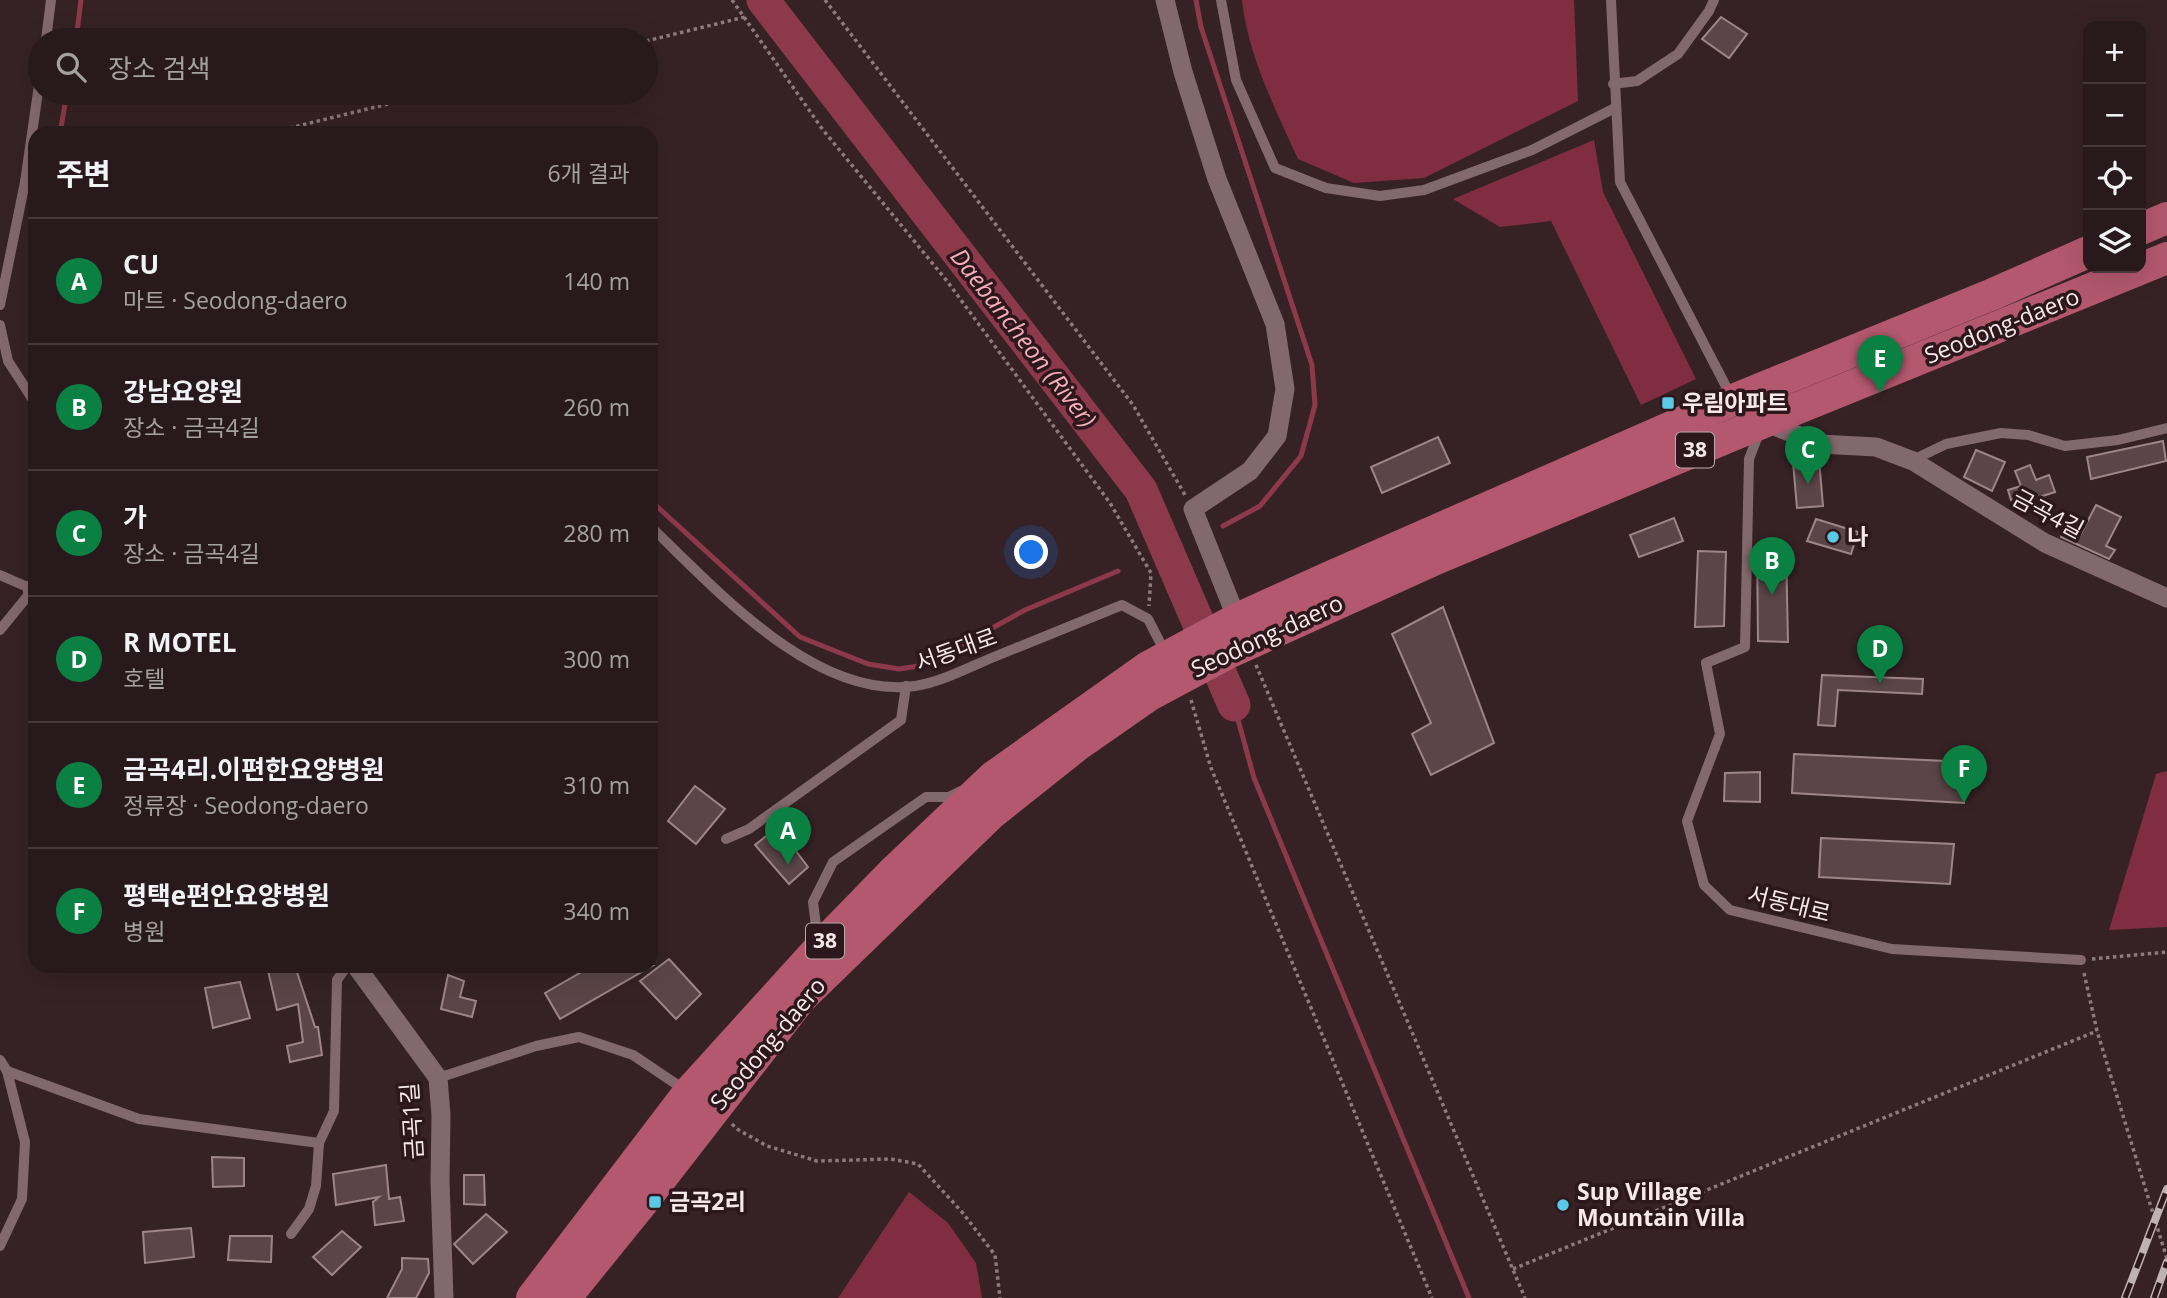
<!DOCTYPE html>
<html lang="ko">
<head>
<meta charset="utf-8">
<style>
  :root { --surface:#281a1c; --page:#342729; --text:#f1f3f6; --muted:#a5a1a3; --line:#44383b; --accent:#0b8043 }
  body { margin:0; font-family:"Open Sans","Noto Sans KR",sans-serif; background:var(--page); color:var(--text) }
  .controls { position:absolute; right:21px; top:21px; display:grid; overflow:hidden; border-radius:14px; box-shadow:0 7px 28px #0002 }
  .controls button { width:63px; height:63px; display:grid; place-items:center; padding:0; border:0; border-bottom:2px solid var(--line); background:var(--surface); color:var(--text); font:35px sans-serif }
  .you { position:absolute; left:1032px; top:553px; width:24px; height:24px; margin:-18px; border:5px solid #fff; border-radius:50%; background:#1a73e8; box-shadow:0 0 0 10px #1a73e833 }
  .badge { display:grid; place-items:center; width:46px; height:46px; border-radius:50%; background:var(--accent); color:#fff; font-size:23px; font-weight:700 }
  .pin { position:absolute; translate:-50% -58px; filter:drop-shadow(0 2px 4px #0008) }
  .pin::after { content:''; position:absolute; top:37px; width:24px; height:21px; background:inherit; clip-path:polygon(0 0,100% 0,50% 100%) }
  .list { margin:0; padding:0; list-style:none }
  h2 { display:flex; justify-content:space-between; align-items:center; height:91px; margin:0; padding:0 28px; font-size:30px }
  h2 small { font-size:23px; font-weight:400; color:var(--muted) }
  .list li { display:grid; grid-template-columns:46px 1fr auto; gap:21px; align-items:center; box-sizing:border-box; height:126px; padding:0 28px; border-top:2px solid var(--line) }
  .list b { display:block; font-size:26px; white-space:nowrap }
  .list p { margin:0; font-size:23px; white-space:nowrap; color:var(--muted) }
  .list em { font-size:23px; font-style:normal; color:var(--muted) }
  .icon { flex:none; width:38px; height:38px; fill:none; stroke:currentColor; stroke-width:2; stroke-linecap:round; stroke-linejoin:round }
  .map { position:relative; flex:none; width:2167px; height:1298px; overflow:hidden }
  .search { position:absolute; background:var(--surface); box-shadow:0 7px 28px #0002; left:28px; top:28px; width:630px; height:77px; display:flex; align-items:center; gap:18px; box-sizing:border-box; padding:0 24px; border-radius:38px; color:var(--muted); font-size:26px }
  .panel { position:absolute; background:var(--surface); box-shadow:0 7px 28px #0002; left:28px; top:126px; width:630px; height:847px; border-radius:21px }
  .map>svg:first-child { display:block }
  .forest { fill:#802d41 }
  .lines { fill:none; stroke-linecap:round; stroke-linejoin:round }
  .stream { stroke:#8d394c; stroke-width:5 }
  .river { stroke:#8d394c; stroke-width:33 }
  .building { fill:#5b4548; stroke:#9e8588; stroke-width:2 }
  .path { stroke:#8c7b7d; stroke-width:3.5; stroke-dasharray:3.5 3.5; stroke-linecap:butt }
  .service { stroke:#82696d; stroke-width:10 }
  .minor { stroke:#82696d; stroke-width:19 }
  .primary { stroke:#b3586e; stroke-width:32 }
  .rail-casing { stroke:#c0b1b2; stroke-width:8 }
  .rail { stroke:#2c181c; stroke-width:5; stroke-dasharray:16; stroke-linecap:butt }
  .poi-dot { fill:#5bc8e6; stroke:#2c181c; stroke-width:2.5 }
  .labels { text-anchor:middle; stroke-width:7; stroke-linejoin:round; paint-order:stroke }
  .shield { fill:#2c181c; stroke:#baaaac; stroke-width:2 }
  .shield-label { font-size:21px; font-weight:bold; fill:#f7e9ea }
  .street-label { font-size:23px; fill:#f7e9ea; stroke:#2c181c }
  .poi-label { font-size:23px; font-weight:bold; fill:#f7e9ea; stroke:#2c181c; text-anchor:start }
  .water-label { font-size:24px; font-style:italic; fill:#f7aeb9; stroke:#2c181c }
</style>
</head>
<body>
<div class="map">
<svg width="2167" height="1298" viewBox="0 0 2167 1298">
  <rect width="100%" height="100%" fill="#362225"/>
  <g class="forest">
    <path d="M 1242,0 L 1574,0 L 1578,101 L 1424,178 L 1354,183 L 1298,159 C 1275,108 1248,56 1242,0 Z"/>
    <path d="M 1594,140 L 1603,192 L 1696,379 L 1641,405 L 1551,221 L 1500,227 L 1453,199 Z"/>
    <path d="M 2167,771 L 2167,927 L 2109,930 L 2156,774 Z"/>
    <path d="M 909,1192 L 948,1223 L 976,1263 L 982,1298 L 838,1298 Z"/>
  </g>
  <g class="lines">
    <g class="stream">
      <path d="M 1196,0 L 1201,27 L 1312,365 L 1315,405 L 1301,456 L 1260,506 L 1223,526"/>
      <path d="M 76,40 L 81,0"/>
      <path d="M 60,133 L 67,93"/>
      <path d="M 35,283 L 31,307 L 35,343"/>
      <path d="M 651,501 L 800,637 L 868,664 L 899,669 L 925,665 L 1025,610 L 1118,571"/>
      <path d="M 1234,705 L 1254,778 L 1469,1298"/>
    </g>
    <path class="river" d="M 763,0 L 1141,490 L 1234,705"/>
  </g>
  <g class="building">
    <path d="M 1721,17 L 1747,34 L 1729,58 L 1702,39 Z"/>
    <path d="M 1438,437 L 1450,463 L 1382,493 L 1371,467 Z"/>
    <path d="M 2163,441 L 2166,461 L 2091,479 L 2087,457 Z"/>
    <path d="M 1976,450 L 2005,462 L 1992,491 L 1964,477 Z"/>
    <path d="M 1819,459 L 1823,506 L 1797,508 L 1793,462 Z"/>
    <path d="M 2030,465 L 2036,480 L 2049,475 L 2055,492 L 2027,501 L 2025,497 L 2011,500 L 2008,490 L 2021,486 L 2015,471 Z"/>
    <path d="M 2096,505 L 2121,517 L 2106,546 L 2115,550 L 2109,559 L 2061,537 L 2065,527 L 2081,534 Z"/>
    <path d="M 1674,518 L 1683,541 L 1639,557 L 1630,535 Z"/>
    <path d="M 1816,519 L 1858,532 L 1851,554 L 1807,541 Z"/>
    <path d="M 1757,548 L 1786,548 L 1788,642 L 1758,641 Z"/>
    <path d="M 1698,551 L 1726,552 L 1724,626 L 1695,627 Z"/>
    <path d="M 1443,607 L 1494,743 L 1431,775 L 1412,734 L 1431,723 L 1392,634 Z"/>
    <path d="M 1822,675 L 1923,679 L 1922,694 L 1838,690 L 1835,726 L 1818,725 Z"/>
    <path d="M 1794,754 L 1968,762 L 1964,803 L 1792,793 Z"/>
    <path d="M 1760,772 L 1760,802 L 1724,801 L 1725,773 Z"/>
    <path d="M 695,786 L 725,809 L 696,844 L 668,821 Z"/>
    <path d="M 790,817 L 806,835 L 793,847 L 808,867 L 789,884 L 755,845 Z"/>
    <path d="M 1821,838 L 1954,844 L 1950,884 L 1819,877 Z"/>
    <path d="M 669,959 L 701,994 L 676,1019 L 640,981 Z"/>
    <path d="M 267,966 L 295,966 L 315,1027 L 318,1027 L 322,1055 L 290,1062 L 287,1046 L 303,1042 L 298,1004 L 277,1010 Z"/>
    <path d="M 592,966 L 652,966 L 560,1019 L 545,993 Z"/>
    <path d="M 448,975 L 464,981 L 460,997 L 476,1001 L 472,1017 L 441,1009 Z"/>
    <path d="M 240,982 L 250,1018 L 213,1028 L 205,988 Z"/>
    <path d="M 212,1157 L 244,1158 L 244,1186 L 213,1187 Z"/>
    <path d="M 386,1165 L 389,1199 L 400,1197 L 404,1221 L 375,1225 L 373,1202 L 379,1197 L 336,1205 L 333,1174 Z"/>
    <path d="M 464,1175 L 484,1175 L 485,1205 L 464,1204 Z"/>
    <path d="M 486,1214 L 507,1232 L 473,1264 L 454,1244 Z"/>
    <path d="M 191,1228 L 194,1257 L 145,1263 L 143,1232 Z"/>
    <path d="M 342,1231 L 361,1247 L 332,1275 L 313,1257 Z"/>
    <path d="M 230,1236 L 272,1236 L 271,1262 L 228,1260 Z"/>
    <path d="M 402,1258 L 428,1259 L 429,1273 L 416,1298 L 387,1298 L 402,1269 Z"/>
  </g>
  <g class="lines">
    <g class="path">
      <path d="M 732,0 L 823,130 L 947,281 L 1110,503 L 1151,573 L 1149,606"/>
      <path d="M 825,0 L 1133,405 L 1185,495"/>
      <path d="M 646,41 L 745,17"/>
      <path d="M 269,133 L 433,93"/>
      <path d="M 1256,665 L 1525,1298"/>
      <path d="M 1191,700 L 1211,768 L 1432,1298"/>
      <path d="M 2092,959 L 2167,952"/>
      <path d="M 2084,973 L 2097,1031 L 2167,1259"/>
      <path d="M 732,1124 L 737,1129 L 767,1146 L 817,1161 L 891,1159 L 918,1164 L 962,1212 L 995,1255 L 1000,1298"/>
      <path d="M 1513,1269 L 2097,1031"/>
    </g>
    <g class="service">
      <path d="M 1221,0 L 1236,80 L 1275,168 L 1326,188 L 1380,196 L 1424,190 L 1532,150 L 1615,108"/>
      <path d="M 1611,0 L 1620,182 L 1731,396"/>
      <path d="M 46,40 L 51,0"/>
      <path d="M 1613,84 L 1637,81 L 1678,54 L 1709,11 L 1714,0"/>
      <path d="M 25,182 L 35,184"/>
      <path d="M 0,305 L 25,182 L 40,78"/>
      <path d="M 0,325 L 8,361 L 35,403"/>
      <path d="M 1759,433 L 1749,459 L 1745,647 L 1706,663 L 1720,734 L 1687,821 L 1704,885 L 1730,910 L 1892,949 L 2081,960"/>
      <path d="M 1913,460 L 1946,444 L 2001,433 L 2028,435 L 2065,446 L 2118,440 L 2167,428"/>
      <path d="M 651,527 C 717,590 815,700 915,686 C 938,683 968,668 989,659 C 1034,641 1078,623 1122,605 L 1148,619 L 1165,652"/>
      <path d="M 0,575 L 32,589"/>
      <path d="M 0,630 L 35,587"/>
      <path d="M 726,839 L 749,829 L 901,720 L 906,686"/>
      <path d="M 818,941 L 813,902 L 833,862 L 926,797 L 949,797 L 961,791"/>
      <path d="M 0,1060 L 7,1071 L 25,1142 L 22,1199 L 0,1246"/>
      <path d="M 7,1071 L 139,1119 L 319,1143"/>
      <path d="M 438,1078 L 536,1046 L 579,1037 L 633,1055 L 685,1090"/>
      <path d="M 291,1234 L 309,1209 L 316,1186 L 319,1143 L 334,1111 L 337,980 L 347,966"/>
    </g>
    <g class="minor">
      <path d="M 1165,0 L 1183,72 L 1217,179 L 1275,324 L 1285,389 L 1277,436 L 1250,471 L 1193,509 L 1237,619"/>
      <path d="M 1764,422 L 1820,444 L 1876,447 L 1913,461 L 2045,543 L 2167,598"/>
      <path d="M 32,589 L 35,592"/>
      <path d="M 356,966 L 438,1078 L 441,1115 L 440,1181 L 444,1298"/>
    </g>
    <g class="primary">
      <path d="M 2141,229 L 2167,218"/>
      <path d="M 532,1298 L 689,1092 L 825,942 L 895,870 L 993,777 L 1148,667 L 1237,619 L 1332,576 L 1733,400 L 1993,294 L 2088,252"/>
      <path d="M 565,1298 L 642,1203 L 801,998 L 991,814 L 1079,744 L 1148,696 L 1228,653 L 1438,558 L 1764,422 L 2167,258"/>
    </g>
    <defs>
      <g id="rail">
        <path d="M 2125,1298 L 2167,1189"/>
        <path d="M 2154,1298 L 2167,1262"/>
      </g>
    </defs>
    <use href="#rail" class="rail-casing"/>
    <use href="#rail" class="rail"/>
  </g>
  <g class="poi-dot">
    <rect x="1661" y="396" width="14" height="14" rx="3.5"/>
    <circle cx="1833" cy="537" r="7"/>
    <rect x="648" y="1195" width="14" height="14" rx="3.5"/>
    <circle cx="1563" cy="1205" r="7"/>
  </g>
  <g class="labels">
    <g class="shield">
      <rect x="1676" y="432.5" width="38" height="35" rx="5"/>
      <rect x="806" y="923.5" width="38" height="35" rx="5"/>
    </g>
    <g class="shield-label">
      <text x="1695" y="457">38</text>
      <text x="825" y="948">38</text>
    </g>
    <g class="street-label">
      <text transform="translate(2002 326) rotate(-22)" y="8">Seodong-daero</text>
      <text transform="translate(2048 514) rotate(28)" y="8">금곡4길</text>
      <text transform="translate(1267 636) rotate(-25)" y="8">Seodong-daero</text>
      <text transform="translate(956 650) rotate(-20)" y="8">서동대로</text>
      <text transform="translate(1789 904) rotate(14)" y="8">서동대로</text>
      <text transform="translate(768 1044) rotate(-50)" y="8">Seodong-daero</text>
      <text transform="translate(412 1121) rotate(-94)" y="8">금곡1길</text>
    </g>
    <g class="poi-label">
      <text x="1682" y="411">우림아파트</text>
      <text x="1847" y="545">나</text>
      <text x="1577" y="1200">Sup Village<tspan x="1577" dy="26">Mountain Villa</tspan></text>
      <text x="669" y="1210">금곡2리</text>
    </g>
    <g class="water-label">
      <text transform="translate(1023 338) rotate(52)" y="8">Daebancheon (River)</text>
    </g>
  </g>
</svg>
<div class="controls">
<button>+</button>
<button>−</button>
<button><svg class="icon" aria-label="locate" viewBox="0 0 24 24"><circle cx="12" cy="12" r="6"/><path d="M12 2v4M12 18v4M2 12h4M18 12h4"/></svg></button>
<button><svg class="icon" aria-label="layers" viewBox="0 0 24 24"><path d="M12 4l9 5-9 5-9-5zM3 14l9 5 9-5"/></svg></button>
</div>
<div class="you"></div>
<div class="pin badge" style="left:788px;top:865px">A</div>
<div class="pin badge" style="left:1772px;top:595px">B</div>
<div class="pin badge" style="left:1808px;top:484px">C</div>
<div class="pin badge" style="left:1880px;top:683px">D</div>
<div class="pin badge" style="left:1880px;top:393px">E</div>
<div class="pin badge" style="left:1964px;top:803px">F</div>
<div class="search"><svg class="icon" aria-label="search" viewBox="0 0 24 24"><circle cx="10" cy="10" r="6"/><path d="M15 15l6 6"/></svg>장소 검색</div>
<section class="panel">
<h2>주변<small>6개 결과</small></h2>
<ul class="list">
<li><span class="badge">A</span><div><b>CU</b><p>마트 · Seodong-daero</p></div><em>140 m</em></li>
<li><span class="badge">B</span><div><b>강남요양원</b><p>장소 · 금곡4길</p></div><em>260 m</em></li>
<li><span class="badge">C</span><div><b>가</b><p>장소 · 금곡4길</p></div><em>280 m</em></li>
<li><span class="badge">D</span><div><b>R MOTEL</b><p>호텔</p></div><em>300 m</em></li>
<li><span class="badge">E</span><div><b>금곡4리.이편한요양병원</b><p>정류장 · Seodong-daero</p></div><em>310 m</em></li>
<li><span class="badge">F</span><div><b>평택e편안요양병원</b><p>병원</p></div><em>340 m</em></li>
</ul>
</section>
</div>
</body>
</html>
